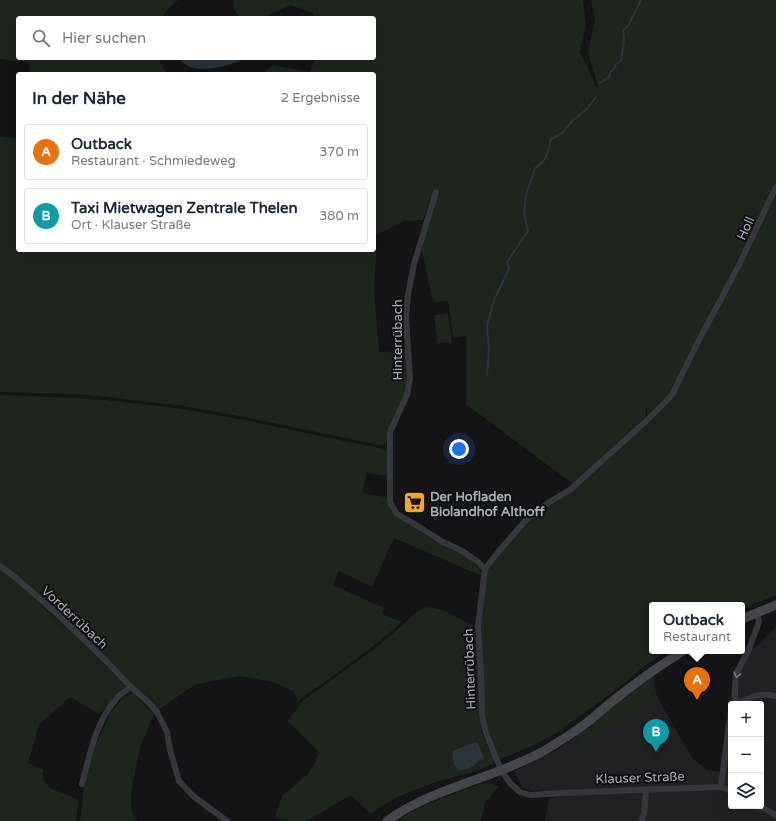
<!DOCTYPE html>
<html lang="de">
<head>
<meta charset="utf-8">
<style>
  :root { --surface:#fff; --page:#f2f2f3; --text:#1f2937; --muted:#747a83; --line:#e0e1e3; --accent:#d93025 }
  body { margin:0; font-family:"Varela Round",sans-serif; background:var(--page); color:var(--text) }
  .controls { position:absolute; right:12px; bottom:12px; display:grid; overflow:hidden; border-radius:4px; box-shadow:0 4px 16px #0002 }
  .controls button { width:36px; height:36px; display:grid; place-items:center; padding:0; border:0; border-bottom:1px solid var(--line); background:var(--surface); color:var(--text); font:20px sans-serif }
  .you { position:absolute; left:459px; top:449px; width:14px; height:14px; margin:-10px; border:3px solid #fff; border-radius:50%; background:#1a73e8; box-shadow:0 0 0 6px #1a73e833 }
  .badge { display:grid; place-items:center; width:26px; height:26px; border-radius:50%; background:var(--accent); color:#fff; font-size:13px; font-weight:700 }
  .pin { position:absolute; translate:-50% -33px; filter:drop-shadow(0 1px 2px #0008) }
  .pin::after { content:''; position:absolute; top:21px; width:14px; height:12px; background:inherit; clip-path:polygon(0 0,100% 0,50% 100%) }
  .popup { position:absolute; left:649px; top:602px; width:96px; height:52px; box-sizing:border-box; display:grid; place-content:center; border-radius:4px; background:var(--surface); filter:drop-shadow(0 1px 3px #0005); font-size:13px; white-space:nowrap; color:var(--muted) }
  .popup b { font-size:15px; color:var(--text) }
  .popup::after { content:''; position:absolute; left:50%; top:100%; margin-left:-8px; border:8px solid transparent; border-top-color:var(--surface) }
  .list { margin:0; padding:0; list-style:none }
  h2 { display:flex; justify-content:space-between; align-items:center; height:52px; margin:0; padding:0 16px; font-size:17px }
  h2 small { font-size:13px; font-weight:400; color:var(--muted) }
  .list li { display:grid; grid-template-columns:26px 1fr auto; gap:12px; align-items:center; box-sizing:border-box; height:56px; margin:0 8px 8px; padding:0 8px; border:1px solid var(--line); border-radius:4px }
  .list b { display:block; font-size:15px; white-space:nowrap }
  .list p { margin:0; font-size:13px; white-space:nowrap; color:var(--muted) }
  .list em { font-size:13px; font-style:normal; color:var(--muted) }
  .icon { flex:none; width:22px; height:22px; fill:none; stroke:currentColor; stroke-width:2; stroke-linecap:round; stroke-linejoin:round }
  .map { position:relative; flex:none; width:776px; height:821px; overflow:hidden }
  .search { position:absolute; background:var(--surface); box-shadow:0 4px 16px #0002; left:16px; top:16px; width:360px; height:44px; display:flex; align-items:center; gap:10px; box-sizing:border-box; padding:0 14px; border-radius:4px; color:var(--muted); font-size:15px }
  .panel { position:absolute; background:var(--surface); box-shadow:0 4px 16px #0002; left:16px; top:72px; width:360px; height:180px; border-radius:4px }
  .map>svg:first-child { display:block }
  .built { fill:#212124; fill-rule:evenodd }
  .green { fill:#1d251d }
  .water { fill:#2a353b }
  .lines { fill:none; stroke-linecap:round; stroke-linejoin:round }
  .stream { stroke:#2a353b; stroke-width:2 }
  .street { stroke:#36373c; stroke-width:6 }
  .secondary { stroke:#44464c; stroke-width:9 }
  .oneway { stroke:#747880 }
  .labels { text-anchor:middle; stroke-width:4; stroke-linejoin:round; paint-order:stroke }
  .street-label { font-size:13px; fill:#a6adb8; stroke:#101012 }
  .poi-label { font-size:13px; font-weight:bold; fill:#a6adb8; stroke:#101012; text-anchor:start }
</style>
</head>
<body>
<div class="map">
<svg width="776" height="821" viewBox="0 0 776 821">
  <rect width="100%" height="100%" fill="#151517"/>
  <path class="built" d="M 776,627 L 776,821 L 545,821 L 549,798 L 599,793 L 598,790 L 534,791 L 527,789 L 523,788 L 514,771 L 540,759 L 558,749 L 576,736 L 585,747 L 619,721 L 659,700 L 692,758 L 707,770 L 720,772 L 726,718 L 735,671 L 744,654 L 755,648 ZM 731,704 L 761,704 L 761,806 L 731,806 Z"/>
  <g class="green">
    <path d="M 0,0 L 178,0 L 165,12 L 163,18 L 18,18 L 18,58 L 159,58 L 164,70 L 169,74 L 29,74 L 30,63 L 0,59 Z"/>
    <path d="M 234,0 L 583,0 L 586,24 L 580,52 L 597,88 L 598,87 L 588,52 L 595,20 L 591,0 L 776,0 L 776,185 L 670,393 L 647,415 L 646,403 L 646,416 L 573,484 L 466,404 L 466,336 L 453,338 L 448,301 L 433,302 L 421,246 L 435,203 L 431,197 L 423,220 L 404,221 L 375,236 L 376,256 L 374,290 L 379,352 L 406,351 L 407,380 L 405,395 L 389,441 L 383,445 L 379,445 L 244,417 L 184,406 L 99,396 L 70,394 L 0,392 L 0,137 L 16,138 L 18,128 L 18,250 L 374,250 L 374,74 L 262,74 L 273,65 L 310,72 L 315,58 L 374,58 L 374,18 L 314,18 L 313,13 L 290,5 C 282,11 272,11 265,18 C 259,18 249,19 244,18 C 236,16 232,7 234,0 Z"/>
    <path d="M 776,194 L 776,595 L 742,609 L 742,605 L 652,605 L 652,651 L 666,651 L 646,665 L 613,692 L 552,736 L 533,746 L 500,759 L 493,745 L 487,729 L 484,713 L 479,627 L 487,570 L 527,521 L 550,505 L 674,396 L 699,346 L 741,267 Z"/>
    <path d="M 448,313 L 452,342 L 438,343 L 434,315 Z"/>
    <path d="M 0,395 L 76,398 L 105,400 L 176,408 L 239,419 L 383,449 L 389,454 L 389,476 L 367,473 L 362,493 L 385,497 L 395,515 L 429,537 L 470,559 L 481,571 L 482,576 L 394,538 L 372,587 L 339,571 L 333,585 L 384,608 L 382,614 L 402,622 C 380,641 357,659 333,676 C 321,685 309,692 298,701 L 293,691 L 276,683 L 241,676 L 196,684 L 158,710 L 0,564 Z"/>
    <path d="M 0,569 L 16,581 L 125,684 L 126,688 L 99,714 L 70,697 L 39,725 L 28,763 L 43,770 L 43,779 L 50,788 L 79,800 L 76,821 L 0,821 Z"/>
    <path d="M 426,607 C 442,607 459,619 472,625 L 474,628 L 478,653 L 481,731 L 493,756 L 494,760 L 493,764 L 477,771 L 439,781 L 402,795 L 381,806 L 371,814 L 351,795 L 307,821 L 288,821 L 275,817 L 282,796 L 309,773 L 320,753 L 287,721 L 304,700 L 381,644 L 418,611 Z"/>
    <path d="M 653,675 L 656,693 L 659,700 L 619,721 L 585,747 L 576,736 Z"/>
    <path d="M 133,693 L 154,714 L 140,747 L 131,793 L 131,810 L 137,821 L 80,821 L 84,786 L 96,745 L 110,713 L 124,697 Z"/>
    <path d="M 490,783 L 499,786 L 485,802 L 481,821 L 397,821 C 414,809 432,802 451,795 C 464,790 476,784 490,783 Z"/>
  </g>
  <g class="water">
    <path d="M 177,58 L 244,58 C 233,66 202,72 190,67 C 185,65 181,61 177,58 Z"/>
    <path d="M 475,742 L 478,743 L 484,759 C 482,760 480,760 478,761 C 476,763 475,765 473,766 C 466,770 458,773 454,764 C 453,759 451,756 453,751 Z"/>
  </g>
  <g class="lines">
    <g class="stream">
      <path d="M 600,83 L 609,77 L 610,72 L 614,69 L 616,64 L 621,61 L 624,39 L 623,30 L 628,26 L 641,0"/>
      <path d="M 487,375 L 489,350 L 487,326 L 494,300 L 509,269 L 507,262 L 528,231 L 524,213 L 526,195 L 535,168 C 547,161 548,153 551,139 L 562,133 L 573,120 L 587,109 L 596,97"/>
    </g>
    <g class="street">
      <path d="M 436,192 L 414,264 L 408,295 L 406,318 L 410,379 L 407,395 L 390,432 L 390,502 L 397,514 L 411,522 L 443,542 L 462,551 L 477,561 L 485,569 L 478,626 L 481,672 L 482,714 L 485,730 L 501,770 L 510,783 L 520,792 L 530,795 C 594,791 657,789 721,787 L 731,791"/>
      <path d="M 0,566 L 15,577 L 57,614 L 109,664 L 131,687 L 150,704 L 157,712 L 167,732 L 170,750 L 179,781 L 193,796 L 227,821"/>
      <path d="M 485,569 L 499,551 L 526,520 L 548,503 L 571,489 L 647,420 L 672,395 L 697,344 L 739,265 L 776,187"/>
      <path d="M 738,704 L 735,698 L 735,689 L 736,674 L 749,649 L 759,622 L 757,613"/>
      <path d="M 739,704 C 752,695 760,693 776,696"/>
      <path d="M 82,784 C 90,754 96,720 118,697 C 122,693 127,690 131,687"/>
      <path d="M 721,787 L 729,724 L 731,718"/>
      <path d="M 759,806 L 776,815"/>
      <path d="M 641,821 L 644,814 L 646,790"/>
    </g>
    <g class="secondary">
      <path d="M 742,619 L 776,605"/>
      <path d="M 387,821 C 434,787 492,779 542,752 C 557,743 572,734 585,724 C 597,715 607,705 618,697 C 639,680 661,665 683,651"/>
    </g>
  </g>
  <defs><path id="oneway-chevron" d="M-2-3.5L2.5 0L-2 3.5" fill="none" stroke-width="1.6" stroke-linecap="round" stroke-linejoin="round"/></defs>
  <use class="oneway" href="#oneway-chevron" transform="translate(737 675) rotate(105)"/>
  <defs>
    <symbol id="supermarket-square" viewBox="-11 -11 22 22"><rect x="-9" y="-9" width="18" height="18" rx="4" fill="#fba329" stroke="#101012"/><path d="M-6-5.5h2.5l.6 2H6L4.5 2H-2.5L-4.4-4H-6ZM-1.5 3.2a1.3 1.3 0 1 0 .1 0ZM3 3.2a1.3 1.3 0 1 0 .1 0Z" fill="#111"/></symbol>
  </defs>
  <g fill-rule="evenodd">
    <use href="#supermarket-square" x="402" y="490" width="25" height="25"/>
  </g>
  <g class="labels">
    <g class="street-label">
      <text transform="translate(745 228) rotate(-65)" y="5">Holl</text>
      <text transform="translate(397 340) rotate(-90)" y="5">Hinterrübach</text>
      <text transform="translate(75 617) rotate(43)" y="5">Vorderrübach</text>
      <text transform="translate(469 669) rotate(-92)" y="5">Hinterrübach</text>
      <text transform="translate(640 777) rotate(-2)" y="5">Klauser Straße</text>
    </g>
    <g class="poi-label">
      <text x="430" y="501">Der Hofladen<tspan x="430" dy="15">Biolandhof Althoff</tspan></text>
    </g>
  </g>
</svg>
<div class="controls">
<button>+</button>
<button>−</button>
<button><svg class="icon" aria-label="layers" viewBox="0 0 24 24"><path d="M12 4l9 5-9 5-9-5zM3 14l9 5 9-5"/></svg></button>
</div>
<div class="you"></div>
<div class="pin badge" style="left:697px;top:700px;background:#e8710a">A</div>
<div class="popup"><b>Outback</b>Restaurant</div>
<div class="pin badge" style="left:656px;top:752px;background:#0f9aa8">B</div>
<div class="search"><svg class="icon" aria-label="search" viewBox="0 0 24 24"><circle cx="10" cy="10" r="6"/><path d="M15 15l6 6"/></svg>Hier suchen</div>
<section class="panel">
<h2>In der Nähe<small>2 Ergebnisse</small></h2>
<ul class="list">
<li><span class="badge" style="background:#e8710a">A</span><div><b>Outback</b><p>Restaurant · Schmiedeweg</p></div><em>370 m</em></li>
<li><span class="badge" style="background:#0f9aa8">B</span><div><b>Taxi Mietwagen Zentrale Thelen</b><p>Ort · Klauser Straße</p></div><em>380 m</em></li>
</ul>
</section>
</div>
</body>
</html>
